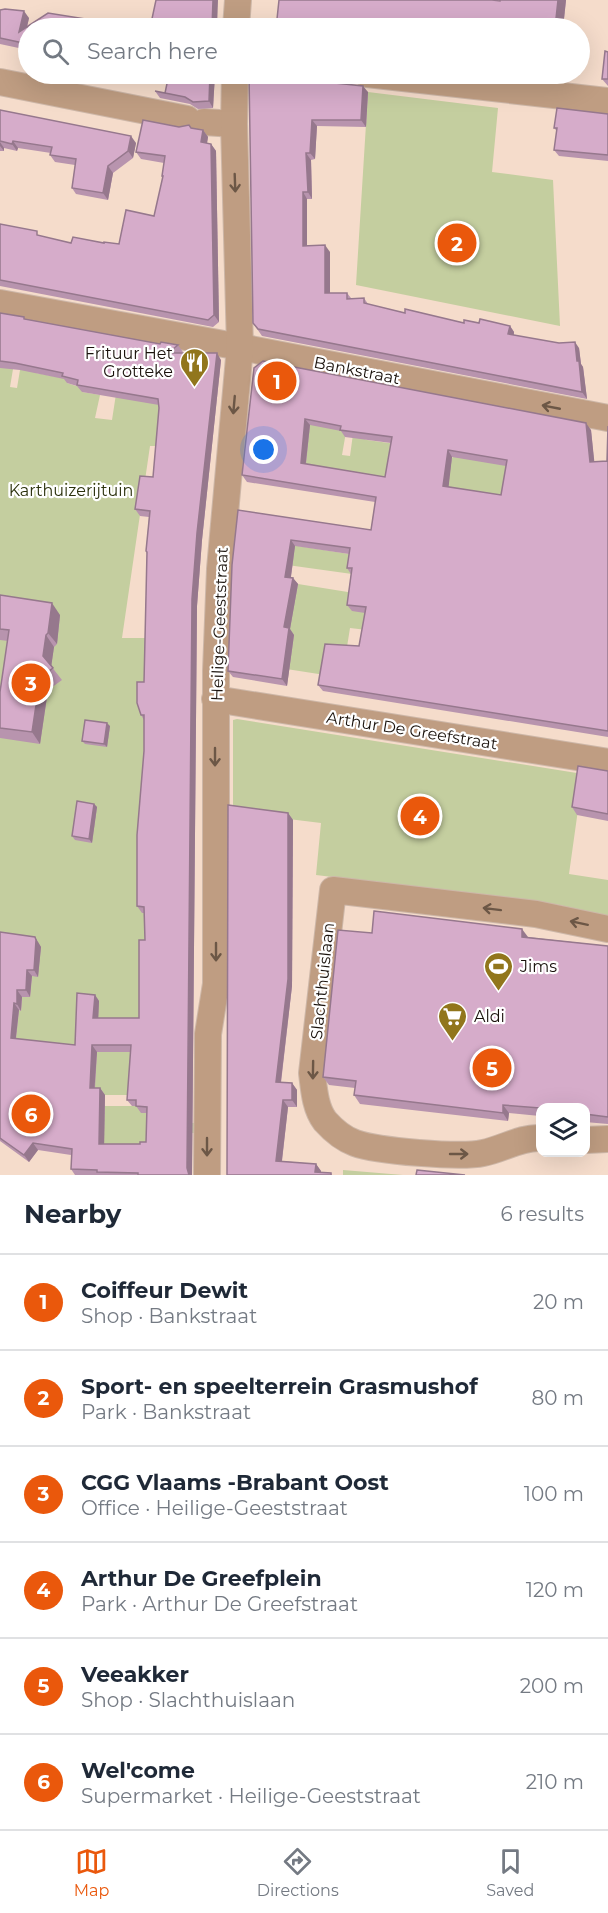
<!DOCTYPE html>
<html lang="en">
<head>
<meta charset="utf-8">
<style>
  :root { --surface:#fff; --page:#f6f6f7; --text:#1f2937; --muted:#747a83; --line:#e0e1e3; --accent:#ea580c }
  body { margin:0; font-family:Montserrat,sans-serif; background:var(--page); color:var(--text) }
  .controls { position:absolute; right:18px; bottom:18px; display:grid; overflow:hidden; border-radius:12px; box-shadow:0 6px 24px #0002 }
  .controls button { width:54px; height:54px; display:grid; place-items:center; padding:0; border:0; border-bottom:2px solid var(--line); background:var(--surface); color:var(--text); font:30px sans-serif }
  .you { position:absolute; left:264px; top:450px; width:21px; height:21px; margin:-15px; border:4px solid #fff; border-radius:50%; background:#1a73e8; box-shadow:0 0 0 9px #1a73e833 }
  .badge { display:grid; place-items:center; width:39px; height:39px; border-radius:50%; background:var(--accent); color:#fff; font-size:20px; font-weight:700 }
  .pin { position:absolute; translate:-50% -50%; border:3px solid #fff; box-shadow:0 2px 6px #0006 }
  .list { margin:0; padding:0; list-style:none }
  h2 { display:flex; justify-content:space-between; align-items:center; height:78px; margin:0; padding:0 24px; font-size:26px }
  h2 small { font-size:20px; font-weight:400; color:var(--muted) }
  .list li { display:grid; grid-template-columns:39px 1fr auto; gap:18px; align-items:center; box-sizing:border-box; height:96px; padding:0 24px; border-top:2px solid var(--line) }
  .list b { display:block; font-size:22px; white-space:nowrap }
  .list p { margin:0; font-size:20px; white-space:nowrap; color:var(--muted) }
  .list em { font-size:20px; font-style:normal; color:var(--muted) }
  .icon { flex:none; width:33px; height:33px; fill:none; stroke:currentColor; stroke-width:2; stroke-linecap:round; stroke-linejoin:round }
  .map { position:relative; flex:none; width:608px; height:1175px; overflow:hidden }
  .search { position:absolute; background:var(--surface); box-shadow:0 6px 24px #0002; left:18px; right:18px; top:18px; height:66px; display:flex; align-items:center; gap:15px; box-sizing:border-box; padding:0 21px; border-radius:33px; color:var(--muted); font-size:22px }
  .sheet { height:654px; background:var(--surface) }
  nav { display:flex; justify-content:space-around; align-items:center; box-sizing:border-box; height:84px; border-top:2px solid var(--line); background:var(--surface); font-size:16px; color:var(--muted) }
  nav a { display:grid; justify-items:center; gap:3px }
  nav .on { color:var(--accent) }
  .map>svg:first-child { display:block }
  .green { fill:#c4ce9f }
  .lines { fill:none; stroke-linecap:round; stroke-linejoin:round }
  .street-casing { stroke:#cdb7a8; stroke-width:28 }
  .street { stroke:#bf9d82; stroke-width:26 }
  .wall { fill:#b894ae; fill-rule:evenodd }
  .shaded-wall { fill:#96788d }
  .building { fill:#d6acca; stroke:#96788d; stroke-width:1.5; fill-rule:evenodd }
  .oneway { stroke:#6c5746 }
  .labels { text-anchor:middle; stroke-width:4.5; stroke-linejoin:round; paint-order:stroke }
  .poi-label { font-size:16px; fill:#19110b; stroke:#fff; text-anchor:start }
  .street-label { font-size:16px; fill:#19110b; stroke:#fff }
  .park-label { font-size:16px; fill:#2b310c; stroke:#fff }
</style>
</head>
<body>
<div class="map">
<svg width="608" height="1175" viewBox="0 0 608 1175">
  <rect width="100%" height="100%" fill="#f5dccb"/>
  <g class="green">
    <path d="M 368,92 L 498,108 L 492,172 L 553,180 L 560,326 L 356,285 Z"/>
    <path d="M 0,361 L 14,363 L 10,387 L 17,388 L 21,364 L 36,373 L 68,379 L 67,383 L 76,386 L 79,373 L 82,392 L 100,395 L 95,418 L 112,420 L 116,394 L 167,399 L 161,446 L 150,446 L 122,638 L 155,638 C 146,767 149,896 154,1025 L 79,1052 L 15,1045 L 19,1010 L 21,1011 L 22,997 L 30,997 L 32,976 L 0,938 Z"/>
    <path d="M 310,422 L 346,432 L 342,455 L 350,456 L 353,434 L 367,440 L 396,444 L 451,461 L 453,456 L 513,466 L 505,501 L 305,471 Z"/>
    <path d="M 286,544 L 355,555 L 352,574 L 273,563 Z"/>
    <path d="M 298,584 L 354,593 L 370,614 L 367,630 L 350,628 L 346,653 L 325,675 L 280,668 L 291,653 L 294,635 L 287,634 Z"/>
    <path d="M 237,719 L 583,774 L 569,874 L 608,880 L 608,918 L 560,905 L 316,875 L 321,823 L 233,812 L 233,720 Z"/>
    <path d="M 97,1052 L 161,1052 L 161,1095 L 94,1095 Z"/>
    <path d="M 105,1106 L 141,1106 L 152,1114 L 152,1122 L 194,1123 L 194,1133 L 169,1133 L 145,1167 L 77,1137 L 104,1120 Z"/>
    <path d="M 343,1170 L 403,1175 L 343,1175 Z"/>
  </g>
  <g class="lines">
    <defs>
      <g id="street">
        <path d="M 236,28 L 238,0"/>
        <path d="M 367,74 L 608,101"/>
        <path d="M 0,82 L 187,119"/>
        <path d="M 204,122 L 234,124"/>
        <path d="M 0,303 L 240,347 L 608,418"/>
        <path d="M 215,699 L 608,762"/>
        <path d="M 540,1138 C 521,1137 503,1149 483,1153 C 460,1158 377,1151 355,1143 C 344,1139 333,1130 325,1121 C 315,1108 314,1089 312,1073 L 333,890 L 536,914 L 608,929"/>
        <path d="M 586,1140 L 608,1139"/>
        <path d="M 207,1175 L 208,1034 L 216,984 L 216,671 L 220,569 L 240,347 L 234,124 L 235,74"/>
      </g>
    </defs>
    <use href="#street" class="street-casing"/>
    <use href="#street" class="street"/>
  </g>
  <g class="wall">
    <path d="M 500,0 L 566,0 L 563,28 L 284,28 L 277,19 L 500,1 Z"/>
    <path d="M 0,10 L 29,18 L 27,27 L 28,28 L 28,50 L 0,44 Z"/>
    <path d="M 608,52 L 608,86 L 602,79 Z"/>
    <path d="M 215,74 L 213,108 L 198,109 L 190,104 L 160,98 L 155,91 L 165,93 Z"/>
    <path d="M 249,74 L 368,92 L 366,127 L 317,126 L 315,159 L 311,160 L 312,199 L 307,199 L 307,246 L 330,252 L 330,293 L 347,293 L 351,298 L 364,298 L 368,304 L 405,313 L 464,323 L 479,323 L 510,326 L 514,332 L 514,335 L 579,348 L 581,364 L 583,367 L 587,399 L 262,336 L 253,323 Z"/>
    <path d="M 0,110 L 136,143 L 133,158 L 113,173 L 108,200 L 76,194 L 72,188 L 75,165 L 55,162 L 50,155 L 51,153 L 18,148 L 17,151 L 4,148 L 4,151 L 0,151 Z"/>
    <path d="M 608,114 L 608,161 L 559,156 L 554,150 L 557,131 L 554,128 Z"/>
    <path d="M 179,127 L 191,128 L 203,130 L 208,137 L 207,143 L 211,144 L 216,151 L 219,322 L 213,327 L 0,286 L 0,224 L 41,236 L 71,243 L 119,244 L 154,216 L 163,177 L 162,176 L 164,163 L 141,159 L 136,152 Z"/>
    <path d="M 0,313 L 26,319 L 160,344 L 178,345 L 183,352 L 181,353 L 221,360 L 202,540 L 197,606 L 192,1175 L 75,1175 L 71,1169 L 71,1155 L 38,1150 L 29,1162 L 0,1141 L 0,932 L 35,937 L 41,947 L 38,977 L 32,976 L 30,997 L 22,997 L 21,1011 L 19,1010 L 16,1039 L 75,1045 L 95,995 L 99,1001 L 98,1018 L 139,1018 L 145,940 L 145,913 L 142,913 L 137,906 L 144,751 L 144,720 L 141,715 L 144,682 L 147,554 L 146,551 L 149,517 L 140,516 L 135,509 L 153,477 L 159,408 L 159,405 L 82,392 L 77,386 L 67,383 L 64,379 L 20,370 L 0,368 ZM 97,1052 L 131,1052 L 127,1100 L 132,1106 L 136,1106 L 141,1113 L 147,1113 L 146,1142 L 140,1144 L 104,1144 L 105,1095 L 100,1088 L 95,1088 Z"/>
    <path d="M 254,368 L 591,430 L 594,461 L 607,461 L 608,426 L 608,737 L 323,691 L 318,685 L 359,646 L 365,613 L 352,611 L 347,605 L 351,574 L 347,568 L 349,554 L 295,546 L 291,577 L 293,578 L 298,584 L 290,629 L 294,635 L 287,686 L 233,677 L 228,671 L 238,510 L 371,530 L 375,502 L 247,482 L 242,475 ZM 310,425 L 341,431 L 345,437 L 391,443 L 385,477 L 306,464 ZM 452,457 L 506,466 L 501,495 L 448,487 Z"/>
    <path d="M 0,595 L 60,615 L 57,644 L 54,647 L 51,666 L 62,680 L 48,690 L 40,744 L 0,738 L 0,692 L 8,641 L 0,640 Z"/>
    <path d="M 110,726 L 107,747 L 85,744 L 82,741 Z"/>
    <path d="M 608,771 L 608,821 L 577,815 L 572,807 Z"/>
    <path d="M 94,804 L 97,807 L 92,843 L 75,840 L 72,836 Z"/>
    <path d="M 288,813 L 293,820 L 292,986 L 281,1083 L 292,1083 L 297,1090 L 297,1107 L 288,1107 L 282,1161 L 316,1164 L 321,1171 L 321,1173 L 331,1173 L 332,1175 L 227,1175 Z"/>
    <path d="M 372,933 L 528,937 L 608,946 L 608,1124 L 585,1122 L 585,1107 L 540,1107 L 540,1116 L 509,1113 L 508,1121 L 360,1104 L 354,1095 L 355,1088 L 329,1085 L 323,1077 Z"/>
  </g>
  <g class="shaded-wall">
    <path d="M 213,0 L 218,0 L 217,28 L 212,28 Z"/>
    <path d="M 558,0 L 566,0 L 563,28 L 555,28 Z"/>
    <path d="M 24,11 L 29,18 L 24,39 L 19,32 Z"/>
    <path d="M 210,74 L 215,74 L 213,108 L 209,101 Z"/>
    <path d="M 363,86 L 368,92 L 366,127 L 361,120 Z"/>
    <path d="M 312,120 L 317,126 L 315,159 L 310,153 Z"/>
    <path d="M 203,130 L 208,137 L 206,149 L 201,142 Z"/>
    <path d="M 131,136 L 136,143 L 133,158 L 128,151 Z"/>
    <path d="M 13,141 L 18,148 L 17,151 L 12,144 Z"/>
    <path d="M 0,142 L 4,148 L 4,151 L 0,146 Z"/>
    <path d="M 211,144 L 216,151 L 219,322 L 214,315 Z"/>
    <path d="M 306,153 L 311,160 L 312,199 L 308,192 Z"/>
    <path d="M 108,166 L 113,173 L 108,200 L 103,193 Z"/>
    <path d="M 303,192 L 307,199 L 307,252 L 303,246 Z"/>
    <path d="M 325,245 L 330,252 L 330,299 L 325,293 Z"/>
    <path d="M 510,326 L 514,332 L 513,341 L 508,334 Z"/>
    <path d="M 575,342 L 579,348 L 581,364 L 583,367 L 587,399 L 582,392 L 577,361 Z"/>
    <path d="M 217,353 L 221,360 L 202,540 L 197,606 L 192,1175 L 189,1175 L 187,1168 L 192,599 L 197,533 Z"/>
    <path d="M 305,419 L 310,425 L 305,470 L 301,463 Z"/>
    <path d="M 586,423 L 591,430 L 595,468 L 590,462 Z"/>
    <path d="M 448,450 L 452,457 L 448,492 L 443,486 Z"/>
    <path d="M 291,540 L 295,546 L 290,583 L 285,577 Z"/>
    <path d="M 293,578 L 298,584 L 290,629 L 294,635 L 287,686 L 282,679 L 284,627 Z"/>
    <path d="M 52,603 L 60,615 L 57,644 L 48,633 Z"/>
    <path d="M 46,635 L 54,647 L 51,668 L 43,656 Z"/>
    <path d="M 40,678 L 48,690 L 40,744 L 32,732 Z"/>
    <path d="M 107,723 L 110,726 L 107,747 L 104,744 Z"/>
    <path d="M 94,804 L 97,807 L 92,843 L 89,839 Z"/>
    <path d="M 288,813 L 293,820 L 292,986 L 280,1089 L 276,1082 Z"/>
    <path d="M 522,929 L 528,937 L 522,937 Z"/>
    <path d="M 35,937 L 41,947 L 38,977 L 34,970 Z"/>
    <path d="M 27,970 L 32,976 L 30,997 L 26,990 Z"/>
    <path d="M 17,990 L 22,997 L 21,1011 L 17,1004 Z"/>
    <path d="M 95,995 L 99,1001 L 98,1025 L 93,1018 Z"/>
    <path d="M 14,1003 L 19,1010 L 15,1045 L 11,1038 Z"/>
    <path d="M 92,1045 L 97,1052 L 94,1095 L 90,1088 Z"/>
    <path d="M 292,1083 L 297,1090 L 297,1107 L 292,1100 Z"/>
    <path d="M 100,1088 L 105,1095 L 104,1151 L 99,1144 Z"/>
    <path d="M 283,1100 L 288,1107 L 281,1168 L 276,1161 Z"/>
    <path d="M 503,1105 L 509,1113 L 508,1121 L 503,1113 Z"/>
    <path d="M 33,1143 L 38,1150 L 29,1162 L 24,1155 Z"/>
    <path d="M 316,1164 L 321,1171 L 321,1175 L 315,1172 Z"/>
  </g>
  <g class="building">
    <path d="M 156,0 L 213,0 L 212,28 L 150,28 Z"/>
    <path d="M 279,0 L 492,0 L 500,1 L 500,0 L 558,0 L 555,28 L 326,28 L 302,26 L 302,22 L 277,19 Z"/>
    <path d="M 5,9 L 24,11 L 19,32 L 48,13 L 142,28 L 28,28 L 28,44 L 0,38 L 0,10 Z"/>
    <path d="M 605,51 L 608,52 L 608,79 L 602,79 Z"/>
    <path d="M 169,74 L 210,74 L 209,101 L 193,102 L 185,97 L 155,91 L 165,93 Z"/>
    <path d="M 249,74 L 363,86 L 361,120 L 312,120 L 310,153 L 306,153 L 308,192 L 303,192 L 303,246 L 325,245 L 325,293 L 347,293 L 347,299 L 364,298 L 364,303 L 405,313 L 405,309 L 464,323 L 464,320 L 479,323 L 480,319 L 510,326 L 508,334 L 559,343 L 575,342 L 577,361 L 579,361 L 582,392 L 258,329 L 253,323 Z"/>
    <path d="M 557,108 L 608,114 L 608,155 L 554,150 L 557,128 L 554,128 Z"/>
    <path d="M 0,110 L 131,136 L 128,151 L 108,166 L 103,193 L 72,188 L 76,159 L 50,155 L 52,147 L 13,141 L 12,144 L 0,141 Z"/>
    <path d="M 143,120 L 179,127 L 189,125 L 191,128 L 203,130 L 201,142 L 211,144 L 214,315 L 208,320 L 0,280 L 0,224 L 37,231 L 37,235 L 71,243 L 73,237 L 104,243 L 104,242 L 119,244 L 126,210 L 154,216 L 163,176 L 162,176 L 165,156 L 136,152 Z"/>
    <path d="M 0,313 L 24,317 L 24,319 L 160,344 L 161,342 L 178,345 L 168,353 L 217,353 L 197,533 L 192,599 L 187,1168 L 189,1175 L 138,1175 L 138,1173 L 97,1172 L 97,1170 L 71,1169 L 72,1149 L 33,1143 L 24,1155 L 0,1138 L 0,932 L 35,937 L 36,940 L 34,970 L 27,970 L 26,990 L 17,990 L 17,1004 L 14,1003 L 11,1038 L 75,1045 L 77,993 L 95,995 L 93,1018 L 139,1018 L 139,940 L 145,940 L 144,907 L 137,906 L 137,835 L 144,751 L 144,715 L 141,715 L 137,703 L 137,682 L 144,682 L 147,552 L 146,551 L 150,511 L 135,509 L 140,476 L 153,477 L 159,408 L 158,399 L 77,385 L 78,380 L 62,376 L 63,373 L 15,363 L 0,361 ZM 92,1045 L 131,1045 L 127,1100 L 136,1100 L 136,1106 L 147,1107 L 146,1142 L 140,1142 L 140,1144 L 99,1144 L 100,1088 L 90,1088 Z"/>
    <path d="M 263,361 L 586,423 L 590,462 L 607,461 L 608,426 L 608,731 L 318,685 L 325,644 L 359,646 L 366,607 L 347,605 L 352,568 L 347,568 L 350,548 L 291,540 L 285,577 L 293,578 L 284,627 L 289,628 L 282,679 L 228,671 L 232,565 L 238,510 L 371,530 L 376,497 L 242,475 L 254,368 ZM 305,419 L 341,426 L 340,430 L 392,437 L 385,477 L 301,463 ZM 448,450 L 507,460 L 501,495 L 443,486 Z"/>
    <path d="M 0,595 L 52,603 L 48,633 L 46,635 L 43,656 L 53,668 L 40,678 L 32,732 L 0,728 L 0,692 L 9,630 L 0,629 Z"/>
    <path d="M 85,720 L 107,723 L 104,744 L 82,741 Z"/>
    <path d="M 578,766 L 608,771 L 608,814 L 572,807 Z"/>
    <path d="M 77,801 L 94,804 L 89,839 L 72,836 Z"/>
    <path d="M 228,805 L 288,813 L 288,979 L 276,1082 L 292,1083 L 292,1100 L 283,1100 L 276,1161 L 316,1164 L 315,1172 L 331,1173 L 331,1175 L 227,1175 Z"/>
    <path d="M 374,911 L 522,929 L 522,937 L 608,946 L 608,1117 L 585,1114 L 585,1107 L 540,1107 L 540,1108 L 503,1105 L 503,1113 L 354,1095 L 356,1081 L 323,1077 L 338,930 L 372,933 Z"/>
    <path d="M 417,1170 L 465,1175 L 416,1175 Z"/>
  </g>
  <defs><path id="oneway-shaft" d="M-6 0H5M1.5-3L5.5 0L1.5 3" fill="none" stroke-width="1.6" stroke-linecap="round" stroke-linejoin="round" transform="scale(1.5)"/></defs>
  <g class="oneway">
    <use href="#oneway-shaft" transform="translate(235 183) rotate(88)"/>
    <use href="#oneway-shaft" transform="translate(234 405) rotate(95)"/>
    <use href="#oneway-shaft" transform="translate(551 407) rotate(-169)"/>
    <use href="#oneway-shaft" transform="translate(215 757) rotate(90)"/>
    <use href="#oneway-shaft" transform="translate(492 909) rotate(-173)"/>
    <use href="#oneway-shaft" transform="translate(579 923) rotate(-168)"/>
    <use href="#oneway-shaft" transform="translate(216 952) rotate(90)"/>
    <use href="#oneway-shaft" transform="translate(313 1070) rotate(91)"/>
    <use href="#oneway-shaft" transform="translate(207 1147) rotate(90)"/>
    <use href="#oneway-shaft" transform="translate(459 1154)"/>
  </g>
  <defs>
    <symbol id="restaurant-pin" viewBox="-11 -11 22 30"><path d="M0 17L-7.5 6A9.5 9.5 0 1 1 7.5 6Z" fill="#91761c" stroke="#fff"/><path d="M-5-6h1v4h1v-4h1v4h1v-4h1v5L-1.5 .5V6h-2V.5L-5-1ZM5-6V6H3V1.5H1.5Q1.5-4 5-6Z" fill="#fff"/></symbol>
    <symbol id="stadium-pin" viewBox="-11 -11 22 30"><path d="M0 17L-7.5 6A9.5 9.5 0 1 1 7.5 6Z" fill="#91761c" stroke="#fff"/><path d="M0-5a6.5 5 0 1 0 0 10a6.5 5 0 1 0 0-10ZM-3.5-1.8h7v3.6h-7Z" fill="#fff"/></symbol>
    <symbol id="supermarket-pin" viewBox="-11 -11 22 30"><path d="M0 17L-7.5 6A9.5 9.5 0 1 1 7.5 6Z" fill="#91761c" stroke="#fff"/><path d="M-6-5.5h2.5l.6 2H6L4.5 2H-2.5L-4.4-4H-6ZM-1.5 3.2a1.3 1.3 0 1 0 .1 0ZM3 3.2a1.3 1.3 0 1 0 .1 0Z" fill="#fff"/></symbol>
  </defs>
  <g fill-rule="evenodd">
    <use href="#restaurant-pin" x="178" y="346" width="33" height="45"/>
    <use href="#stadium-pin" x="482" y="950" width="33" height="45"/>
    <use href="#supermarket-pin" x="436" y="1000" width="33" height="45"/>
  </g>
  <g class="labels">
    <g class="poi-label">
      <text x="173" y="359" text-anchor="end">Frituur Het<tspan x="173" dy="18">Grotteke</tspan></text>
      <text x="520" y="972">Jims</text>
      <text x="474" y="1022">Aldi</text>
    </g>
    <g class="street-label">
      <text transform="translate(357 370) rotate(11)" y="6">Bankstraat</text>
      <text transform="translate(219 624) rotate(-88)" y="6">Heilige-Geeststraat</text>
      <text transform="translate(412 730) rotate(9)" y="6">Arthur De Greefstraat</text>
      <text transform="translate(322 981) rotate(-84)" y="6">Slachthuislaan</text>
    </g>
    <g class="park-label">
      <text x="71" y="496">Karthuizerijtuin</text>
    </g>
  </g>
</svg>
<div class="controls">
<button><svg class="icon" aria-label="layers" viewBox="0 0 24 24"><path d="M12 4l9 5-9 5-9-5zM3 14l9 5 9-5"/></svg></button>
</div>
<div class="you"></div>
<div class="pin badge" style="left:277px;top:381px">1</div>
<div class="pin badge" style="left:457px;top:243px">2</div>
<div class="pin badge" style="left:31px;top:683px">3</div>
<div class="pin badge" style="left:420px;top:816px">4</div>
<div class="pin badge" style="left:492px;top:1068px">5</div>
<div class="pin badge" style="left:31px;top:1114px">6</div>
<div class="search"><svg class="icon" aria-label="search" viewBox="0 0 24 24"><circle cx="10" cy="10" r="6"/><path d="M15 15l6 6"/></svg>Search here</div>
</div>
<section class="sheet">
<h2>Nearby<small>6 results</small></h2>
<ul class="list">
<li><span class="badge">1</span><div><b>Coiffeur Dewit</b><p>Shop · Bankstraat</p></div><em>20 m</em></li>
<li><span class="badge">2</span><div><b>Sport- en speelterrein Grasmushof</b><p>Park · Bankstraat</p></div><em>80 m</em></li>
<li><span class="badge">3</span><div><b>CGG Vlaams -Brabant Oost</b><p>Office · Heilige-Geeststraat</p></div><em>100 m</em></li>
<li><span class="badge">4</span><div><b>Arthur De Greefplein</b><p>Park · Arthur De Greefstraat</p></div><em>120 m</em></li>
<li><span class="badge">5</span><div><b>Veeakker</b><p>Shop · Slachthuislaan</p></div><em>200 m</em></li>
<li><span class="badge">6</span><div><b>Wel'come</b><p>Supermarket · Heilige-Geeststraat</p></div><em>210 m</em></li>
</ul>
</section>
<nav>
<a class="on"><svg class="icon" aria-label="map" viewBox="0 0 24 24"><path d="M3 6l6-2 6 2 6-2v14l-6 2-6-2-6 2zM9 4v14M15 6v14"/></svg>Map</a>
<a><svg class="icon" aria-label="directions" viewBox="0 0 24 24"><path d="M12 3l9 9-9 9-9-9zM9 14v-3h6M13 9l2 2-2 2"/></svg>Directions</a>
<a><svg class="icon" aria-label="saved" viewBox="0 0 24 24"><path d="M7 4h10v16l-5-4-5 4z"/></svg>Saved</a>
</nav>
</body>
</html>
